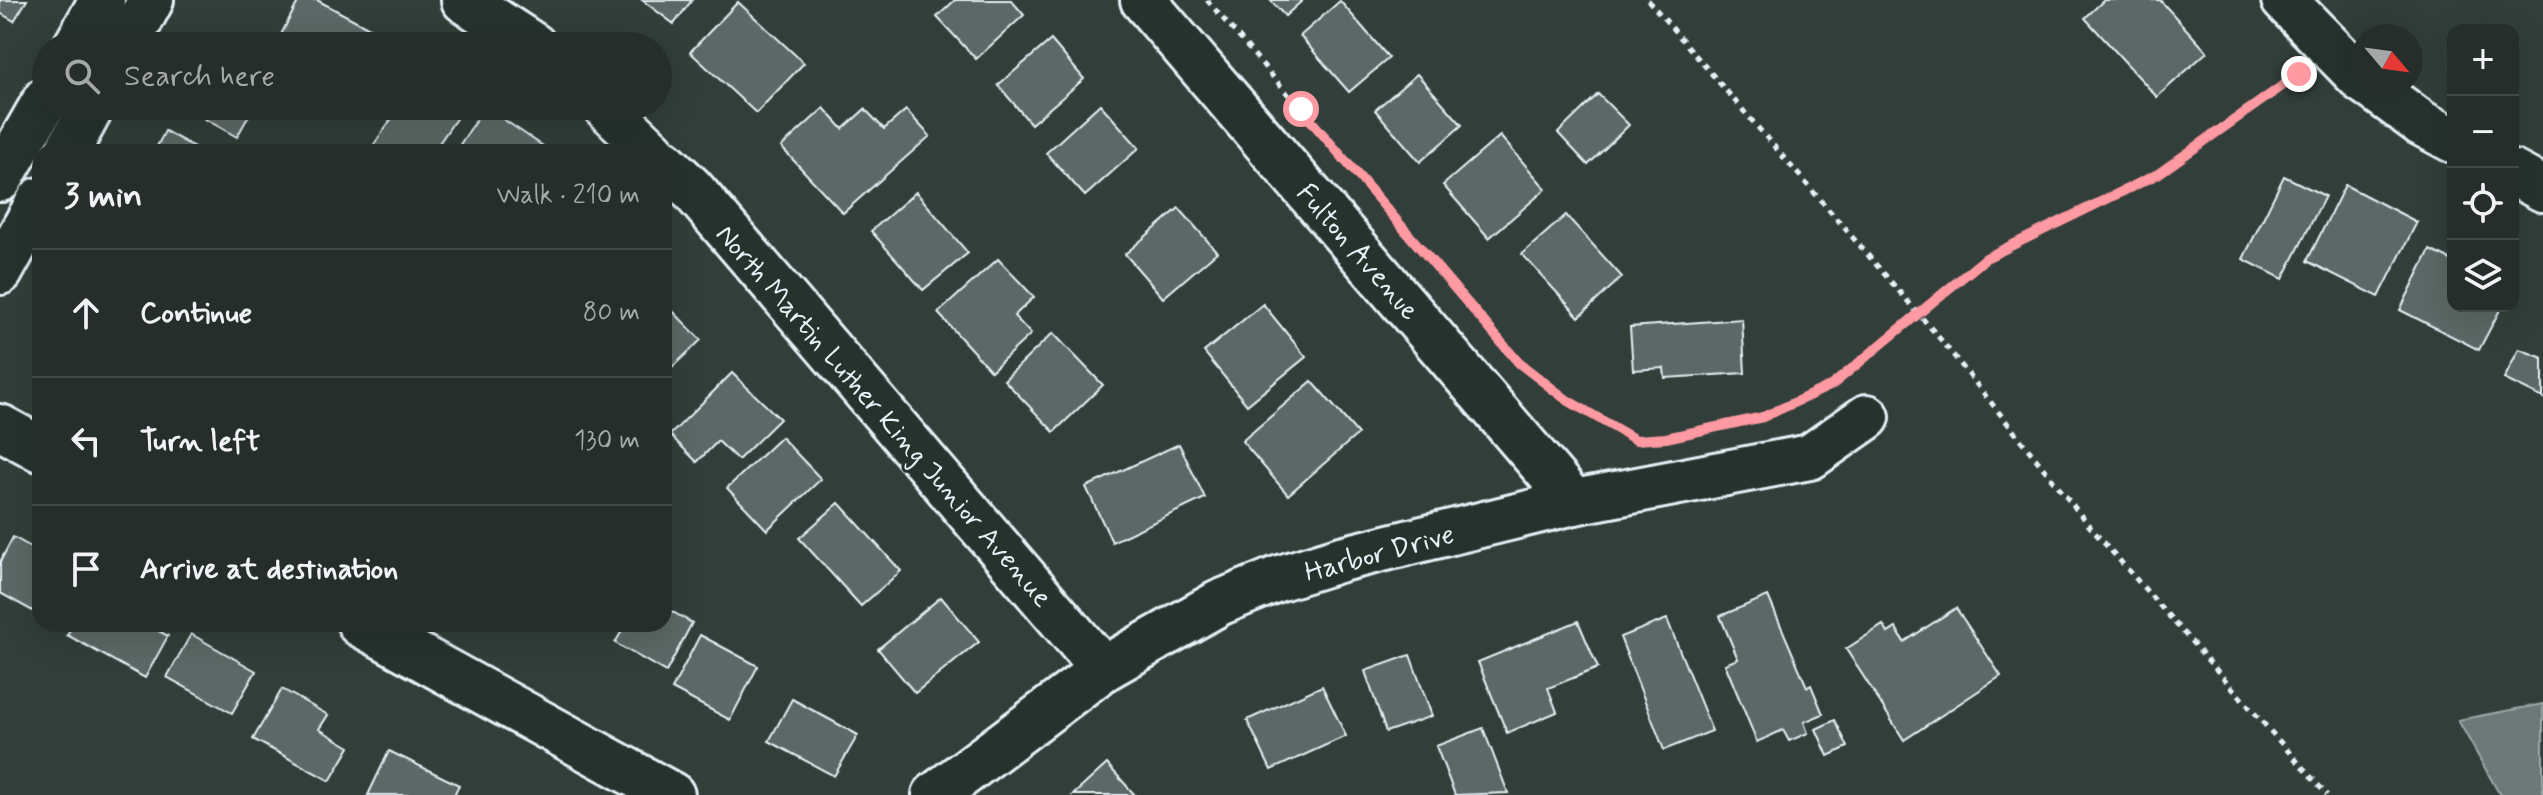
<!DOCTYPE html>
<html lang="en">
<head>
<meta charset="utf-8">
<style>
  :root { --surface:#262e2b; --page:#2e3633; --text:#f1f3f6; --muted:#a4a8a9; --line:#424a47 }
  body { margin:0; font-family:Mynerve,sans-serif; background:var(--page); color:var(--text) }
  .controls { position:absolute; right:24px; top:24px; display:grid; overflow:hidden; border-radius:16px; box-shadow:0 8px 32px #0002 }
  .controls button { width:72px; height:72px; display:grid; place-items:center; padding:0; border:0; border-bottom:2px solid var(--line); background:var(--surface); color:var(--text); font:40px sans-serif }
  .compass { position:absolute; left:2351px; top:24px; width:72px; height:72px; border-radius:50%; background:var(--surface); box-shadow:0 8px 32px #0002; rotate:119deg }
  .stop { position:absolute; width:24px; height:24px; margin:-18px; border:6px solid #ff9aa2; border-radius:50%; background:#fff }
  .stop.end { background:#ff9aa2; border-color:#fff; box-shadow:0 2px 8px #0008 }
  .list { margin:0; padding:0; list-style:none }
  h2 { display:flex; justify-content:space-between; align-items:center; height:104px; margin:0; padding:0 32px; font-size:34px }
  h2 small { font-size:26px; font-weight:400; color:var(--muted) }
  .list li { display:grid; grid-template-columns:52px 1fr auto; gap:24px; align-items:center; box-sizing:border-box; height:128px; padding:0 32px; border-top:2px solid var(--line) }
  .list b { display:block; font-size:30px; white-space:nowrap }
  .list em { font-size:26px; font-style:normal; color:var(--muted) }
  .icon { flex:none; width:44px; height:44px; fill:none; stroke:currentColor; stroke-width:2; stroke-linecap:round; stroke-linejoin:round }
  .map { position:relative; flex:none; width:2543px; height:795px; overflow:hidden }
  .search { position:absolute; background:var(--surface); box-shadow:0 8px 32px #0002; left:32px; top:32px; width:640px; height:88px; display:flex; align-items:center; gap:20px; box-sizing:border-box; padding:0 28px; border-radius:44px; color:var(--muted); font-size:30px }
  .panel { position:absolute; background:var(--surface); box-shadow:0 8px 32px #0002; left:32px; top:144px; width:640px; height:488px; border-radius:24px }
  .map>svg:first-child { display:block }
  .water { fill:#6d7978; stroke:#9ea9ab; stroke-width:2 }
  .building { fill:#5c6865; stroke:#e8f1f8; stroke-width:2 }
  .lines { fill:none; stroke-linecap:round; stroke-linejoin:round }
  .minor-casing { stroke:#e8f1f8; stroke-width:50 }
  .major-casing { stroke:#e8f1f8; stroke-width:50 }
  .path { stroke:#e8f1f8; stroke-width:5; stroke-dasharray:6 6; stroke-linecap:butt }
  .minor { stroke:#26332d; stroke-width:44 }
  .major { stroke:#26332d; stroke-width:44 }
  .route { stroke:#ff9aa2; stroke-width:10 }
  .labels { text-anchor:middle; stroke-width:6; stroke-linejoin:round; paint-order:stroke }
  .street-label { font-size:28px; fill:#e8f1f8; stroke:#26332d }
</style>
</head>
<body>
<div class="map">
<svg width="2543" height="795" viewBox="0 0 2543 795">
  <rect width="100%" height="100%" fill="#323e39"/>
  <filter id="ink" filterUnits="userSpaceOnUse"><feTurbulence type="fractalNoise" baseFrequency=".0125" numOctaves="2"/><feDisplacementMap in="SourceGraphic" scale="16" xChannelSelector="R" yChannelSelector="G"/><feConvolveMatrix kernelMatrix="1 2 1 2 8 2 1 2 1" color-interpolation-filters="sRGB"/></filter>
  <g filter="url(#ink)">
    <path class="water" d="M 2543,704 L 2543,795 L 2500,795 L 2458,720 Z"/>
    <g class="building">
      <path d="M 0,0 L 27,0 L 14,21 L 0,13 Z"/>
      <path d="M 299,0 L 317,0 L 394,41 L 391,46 L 275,46 Z"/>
      <path d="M 642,0 L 692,0 L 674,24 Z"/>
      <path d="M 955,0 L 1011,0 L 1024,15 L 976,59 L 937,17 Z"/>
      <path d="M 1270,0 L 1303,0 L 1285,16 Z"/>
      <path d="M 2104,0 L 2160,0 L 2207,52 L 2157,97 L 2085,18 Z"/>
      <path d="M 1340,1 L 1389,58 L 1349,92 L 1300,36 Z"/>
      <path d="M 738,2 L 804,63 L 756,113 L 690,52 Z"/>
      <path d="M 1051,40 L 1084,79 L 1031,124 L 998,85 Z"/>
      <path d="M 1417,74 L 1462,125 L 1420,162 L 1375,110 Z"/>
      <path d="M 1598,94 L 1629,125 L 1588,165 L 1558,133 Z"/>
      <path d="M 1100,104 L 1139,148 L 1085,196 L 1046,153 Z"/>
      <path d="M 182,106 L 254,106 L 237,137 Z"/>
      <path d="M 400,106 L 463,106 L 464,107 L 433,152 L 369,152 Z"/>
      <path d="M 485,107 L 543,146 L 539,152 L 455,152 Z"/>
      <path d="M 824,108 L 843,129 L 865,109 L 884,129 L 906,110 L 930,136 L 843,213 L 781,147 Z"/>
      <path d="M 165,131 L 203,152 L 154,152 Z"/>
      <path d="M 1500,136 L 1546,189 L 1489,238 L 1443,185 Z"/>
      <path d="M 2284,176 L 2325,196 L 2283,279 L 2243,259 Z"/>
      <path d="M 2345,185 L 2417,222 L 2379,297 L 2307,261 Z"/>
      <path d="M 916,192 L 968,253 L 923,290 L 871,231 Z"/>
      <path d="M 1179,208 L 1217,252 L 1163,298 L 1125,254 Z"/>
      <path d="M 1566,215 L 1622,277 L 1579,317 L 1522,254 Z"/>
      <path d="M 2430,250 L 2453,261 L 2453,306 L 2502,306 L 2479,350 L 2400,310 Z"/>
      <path d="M 998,259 L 1034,297 L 1014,316 L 1031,334 L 991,371 L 938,313 Z"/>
      <path d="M 664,302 L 701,340 L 664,375 Z"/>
      <path d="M 1263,304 L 1306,357 L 1247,405 L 1204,352 Z"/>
      <path d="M 1742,319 L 1745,373 L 1665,378 L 1664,368 L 1633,370 L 1630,327 Z"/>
      <path d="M 1053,333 L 1103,385 L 1054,432 L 1004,380 Z"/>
      <path d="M 2519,349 L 2543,358 L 2543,398 L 2504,379 Z"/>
      <path d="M 732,373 L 780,419 L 738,460 L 718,441 L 697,462 L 670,435 Z"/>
      <path d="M 1312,381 L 1358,434 L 1288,495 L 1242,441 Z"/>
      <path d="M 781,437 L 821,479 L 767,530 L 727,488 Z"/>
      <path d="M 1179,444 L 1205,498 L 1112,542 L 1086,487 Z"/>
      <path d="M 839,503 L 901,571 L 861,606 L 799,538 Z"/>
      <path d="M 13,537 L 40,552 L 40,615 L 0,593 L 0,562 Z"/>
      <path d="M 1768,596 L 1807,687 L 1811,685 L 1823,714 L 1804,722 L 1808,733 L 1789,741 L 1783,730 L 1757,742 L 1725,664 L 1738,659 L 1720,616 Z"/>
      <path d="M 941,597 L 979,642 L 915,693 L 878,649 Z"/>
      <path d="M 664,607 L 692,623 L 666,672 L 615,643 L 626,624 L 664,624 Z"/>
      <path d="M 1956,608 L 2001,676 L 1904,740 L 1846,649 L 1883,625 L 1888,633 L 1896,628 L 1904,642 Z"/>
      <path d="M 1667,619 L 1712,731 L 1664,750 L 1620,637 Z"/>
      <path d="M 1578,621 L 1598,668 L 1548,688 L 1557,712 L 1507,733 L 1478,662 Z"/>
      <path d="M 73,624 L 146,624 L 168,636 L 145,678 L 67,635 Z"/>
      <path d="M 191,634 L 256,671 L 232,713 L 167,677 Z"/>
      <path d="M 700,635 L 758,666 L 730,720 L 672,689 Z"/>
      <path d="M 1410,655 L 1432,716 L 1386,732 L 1365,671 Z"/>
      <path d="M 1322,686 L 1346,736 L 1271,770 L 1247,720 Z"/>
      <path d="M 282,689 L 328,715 L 319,729 L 350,747 L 330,781 L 253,739 Z"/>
      <path d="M 792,699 L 858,735 L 834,776 L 769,741 Z"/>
      <path d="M 1835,720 L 1848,747 L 1828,756 L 1816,729 Z"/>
      <path d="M 1483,728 L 1508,793 L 1455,795 L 1436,746 Z"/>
      <path d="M 389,751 L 459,785 L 454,795 L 368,795 Z"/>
      <path d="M 1107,764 L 1135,795 L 1073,795 Z"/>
    </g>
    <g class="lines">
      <defs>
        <g id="minor">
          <path d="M 464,0 L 534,46"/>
          <path d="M 1143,0 L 1574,502"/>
          <path d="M 2284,0 L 2363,81"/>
          <path d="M 2368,84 L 2421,123 L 2453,140"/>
          <path d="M 605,106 L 653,152"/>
          <path d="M 664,162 L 691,188 L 1103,669"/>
          <path d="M 2513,173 L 2543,189"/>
          <path d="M 0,427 L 40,449"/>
          <path d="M 360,624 L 672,795"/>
          <path d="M 935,795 L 1103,669 L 1219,603 L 1277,579 L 1341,559 L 1574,502 L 1810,457 L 1867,417"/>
        </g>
        <g id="major">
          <path d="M 76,46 L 102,0"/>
          <path d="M 126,46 L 151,0"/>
          <path d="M 67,152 L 92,106"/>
          <path d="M 0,179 L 46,99"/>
          <path d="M 0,272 L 40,200"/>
        </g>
      </defs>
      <use href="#minor" class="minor-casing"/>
      <use href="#major" class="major-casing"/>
      <g class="path">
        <path d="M 1207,0 L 1519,363 L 1567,400 L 1636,440 L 1666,438 L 1763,417 L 1832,385 L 1986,258 L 2158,174 L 2298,75"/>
        <path d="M 1648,0 L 1942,341 L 2091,528 L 2327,795"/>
      </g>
      <use href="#minor" class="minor"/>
      <use href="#major" class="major"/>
    </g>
  </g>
  <g class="lines" filter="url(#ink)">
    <path class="route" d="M 1301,109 L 1519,363 L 1567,400 L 1636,440 L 1666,438 L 1763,417 L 1832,385 L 1986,258 L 2158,174 L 2299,74"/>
  </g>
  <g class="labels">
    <g class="street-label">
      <text transform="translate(1359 251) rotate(49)" y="10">Fulton Avenue</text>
      <text transform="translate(885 415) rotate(49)" y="10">North Martin Luther King Junior Avenue</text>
      <text transform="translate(1379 552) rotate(-15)" y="10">Harbor Drive</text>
    </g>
  </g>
</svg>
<div class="controls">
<button>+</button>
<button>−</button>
<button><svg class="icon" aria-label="locate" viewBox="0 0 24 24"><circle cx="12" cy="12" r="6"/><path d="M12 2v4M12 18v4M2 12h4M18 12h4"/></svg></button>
<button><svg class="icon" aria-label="layers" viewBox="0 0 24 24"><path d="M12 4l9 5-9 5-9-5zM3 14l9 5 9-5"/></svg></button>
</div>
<svg class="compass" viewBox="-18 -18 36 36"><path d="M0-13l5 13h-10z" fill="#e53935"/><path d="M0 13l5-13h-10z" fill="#a4a8a9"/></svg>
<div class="stop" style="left:1301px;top:109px"></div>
<div class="stop end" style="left:2299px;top:74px"></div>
<div class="search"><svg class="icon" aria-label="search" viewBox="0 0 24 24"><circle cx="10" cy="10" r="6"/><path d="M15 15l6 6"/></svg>Search here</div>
<section class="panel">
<h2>3 min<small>Walk · 210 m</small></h2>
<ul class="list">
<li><svg class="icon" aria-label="ahead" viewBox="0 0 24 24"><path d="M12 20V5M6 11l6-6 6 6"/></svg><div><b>Continue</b></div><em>80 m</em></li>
<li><svg class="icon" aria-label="left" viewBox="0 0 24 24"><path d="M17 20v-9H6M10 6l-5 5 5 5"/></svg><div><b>Turn left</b></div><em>130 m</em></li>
<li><svg class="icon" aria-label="arrive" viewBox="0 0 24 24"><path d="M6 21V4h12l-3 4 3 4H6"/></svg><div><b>Arrive at destination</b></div></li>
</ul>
</section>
</div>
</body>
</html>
